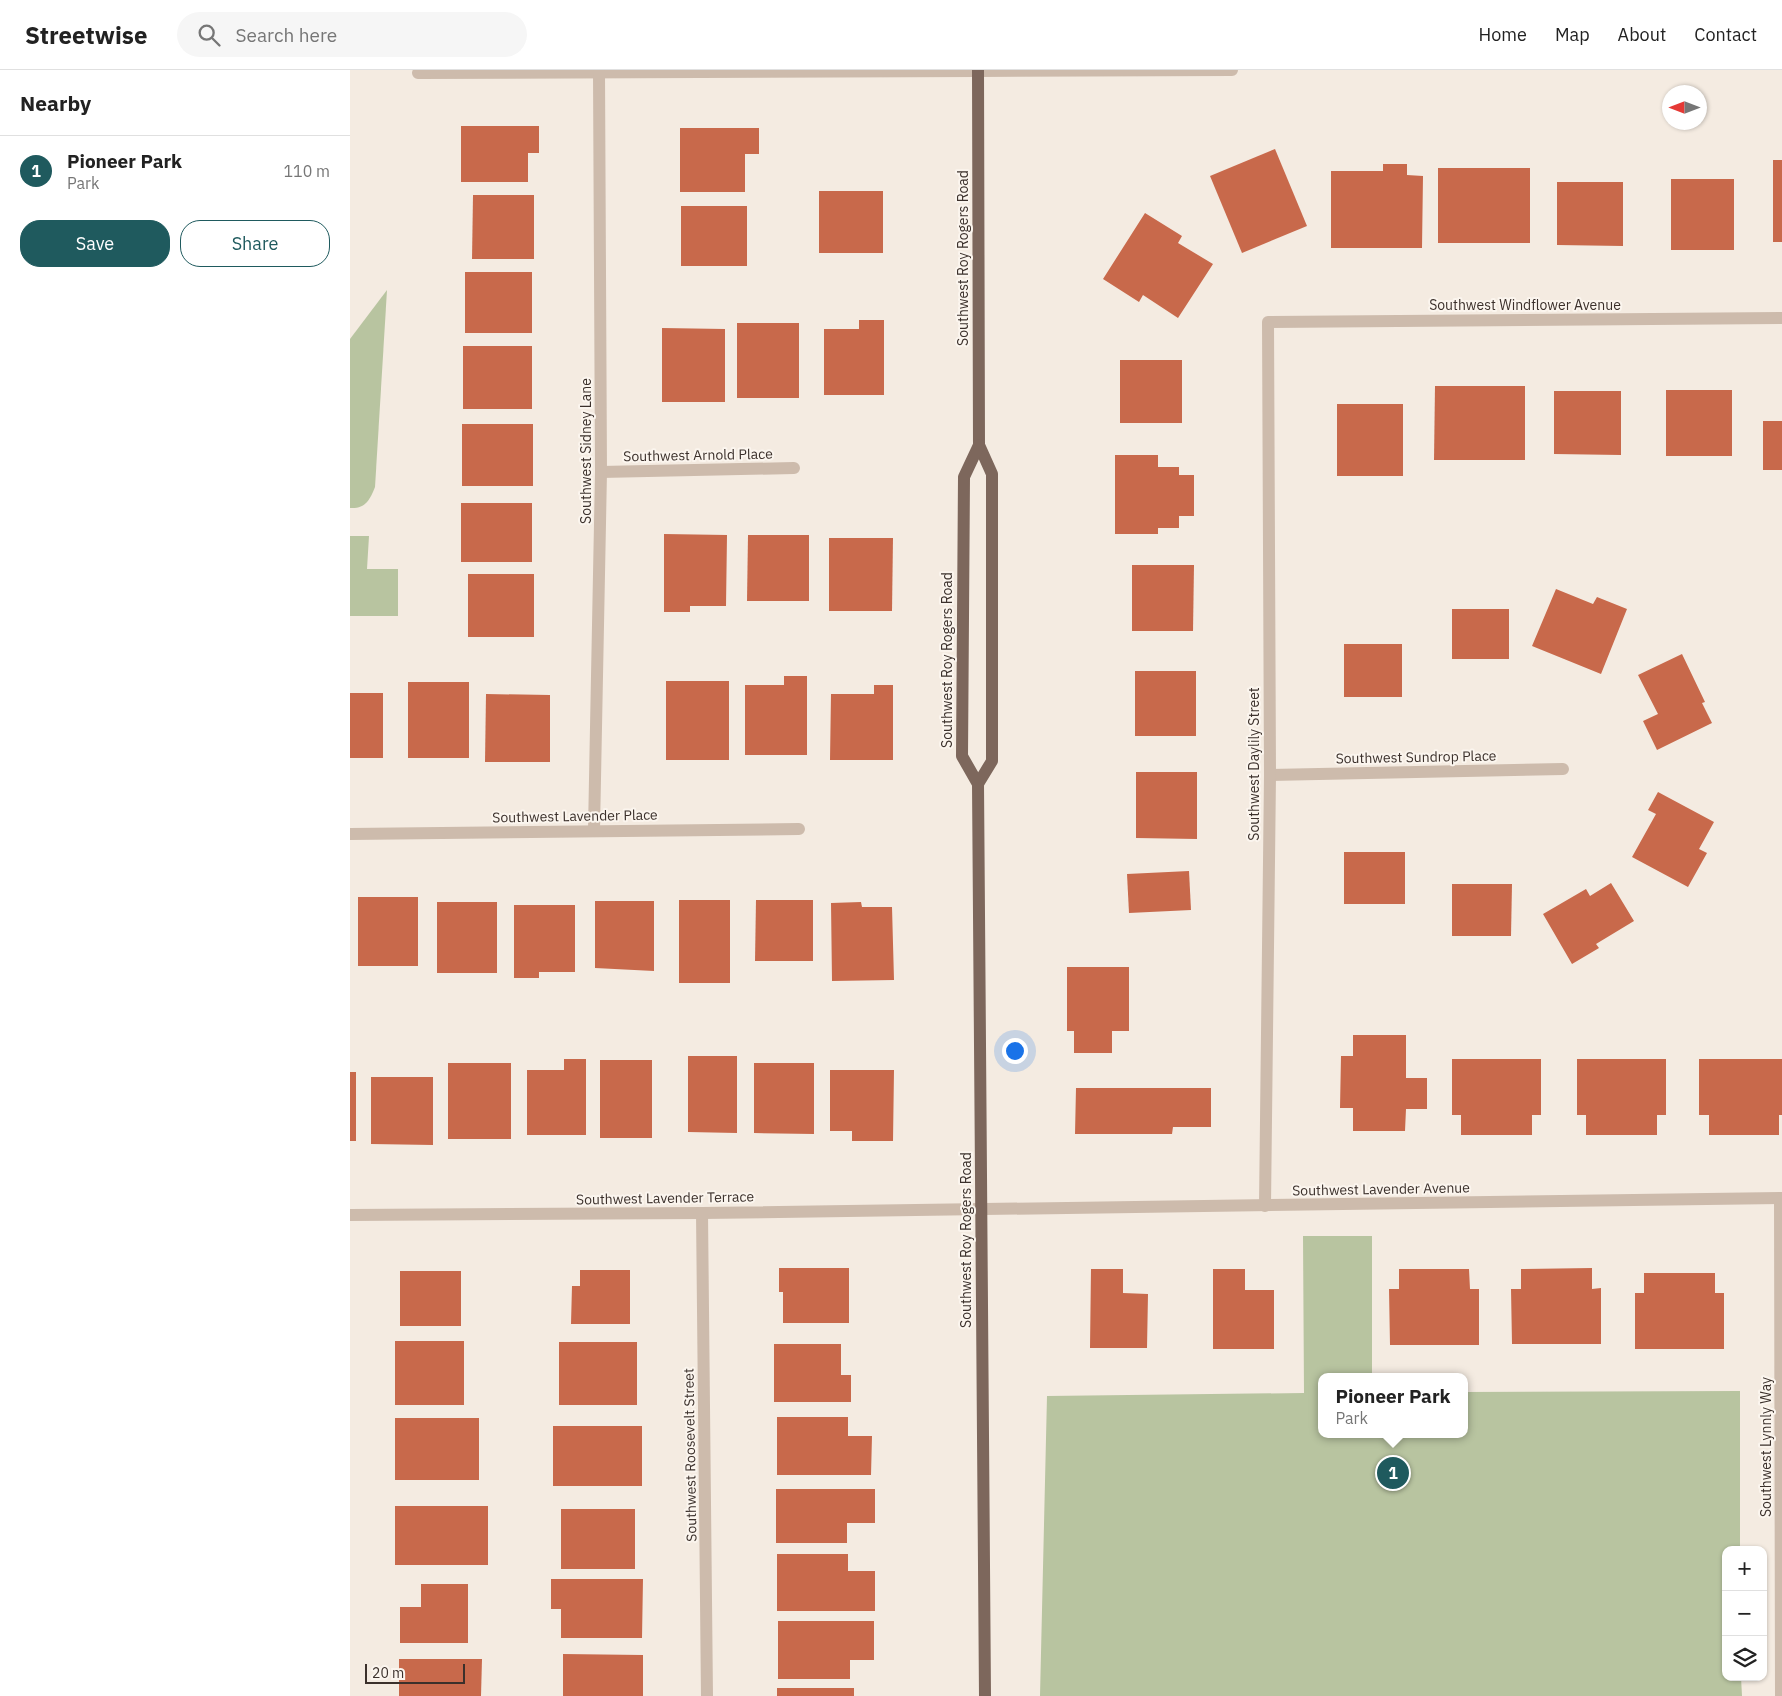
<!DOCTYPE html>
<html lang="en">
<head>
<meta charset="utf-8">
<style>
  :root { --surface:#fff; --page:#f6f6f6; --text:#222; --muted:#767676; --line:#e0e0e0; --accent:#1f5a5e }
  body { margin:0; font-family:"IBM Plex Sans",sans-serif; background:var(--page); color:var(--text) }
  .controls { position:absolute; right:15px; bottom:15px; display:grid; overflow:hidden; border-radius:10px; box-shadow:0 1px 4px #0004 }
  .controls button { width:45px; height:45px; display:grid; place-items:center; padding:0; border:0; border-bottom:1px solid var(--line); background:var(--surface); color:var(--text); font:25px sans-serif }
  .compass { position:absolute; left:1312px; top:15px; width:45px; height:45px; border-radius:50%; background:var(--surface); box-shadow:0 1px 4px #0004; rotate:270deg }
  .scale { position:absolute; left:15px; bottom:12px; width:100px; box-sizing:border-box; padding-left:5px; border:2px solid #3b302b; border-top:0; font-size:14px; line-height:18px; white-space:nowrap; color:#3b302b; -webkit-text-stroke:4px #fbf5ee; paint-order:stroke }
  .you { position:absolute; left:664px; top:980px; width:18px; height:18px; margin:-12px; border:4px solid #fff; border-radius:50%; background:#1a73e8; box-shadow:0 0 0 8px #1a73e833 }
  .badge { display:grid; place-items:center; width:32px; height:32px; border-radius:50%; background:var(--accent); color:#fff; font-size:16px; font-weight:700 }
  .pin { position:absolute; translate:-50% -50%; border:2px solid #fff; box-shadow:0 1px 5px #0006 }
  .popup { position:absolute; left:968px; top:1303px; width:150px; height:65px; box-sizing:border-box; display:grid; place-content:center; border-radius:10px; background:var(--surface); filter:drop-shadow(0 1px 4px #0005); font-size:16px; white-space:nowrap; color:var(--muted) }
  .popup b { font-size:19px; color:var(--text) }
  .popup::after { content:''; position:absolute; left:50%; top:100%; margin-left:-10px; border:10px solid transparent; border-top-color:var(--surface) }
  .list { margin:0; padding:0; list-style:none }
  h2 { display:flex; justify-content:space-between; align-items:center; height:65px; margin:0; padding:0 20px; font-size:21px }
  h2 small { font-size:16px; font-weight:400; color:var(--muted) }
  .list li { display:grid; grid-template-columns:32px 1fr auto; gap:15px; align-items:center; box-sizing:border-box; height:70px; padding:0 20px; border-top:1px solid var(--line) }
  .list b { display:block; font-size:19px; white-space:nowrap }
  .list p { margin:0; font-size:16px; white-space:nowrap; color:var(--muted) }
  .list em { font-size:16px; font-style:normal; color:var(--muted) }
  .actions { display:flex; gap:10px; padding:15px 20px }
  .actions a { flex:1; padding:11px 0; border:1px solid var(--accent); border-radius:20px; text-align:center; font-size:18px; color:var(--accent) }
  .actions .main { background:var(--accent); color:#fff }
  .icon { flex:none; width:28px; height:28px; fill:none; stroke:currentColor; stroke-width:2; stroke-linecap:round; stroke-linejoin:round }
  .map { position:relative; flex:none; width:1432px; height:1626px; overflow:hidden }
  header { display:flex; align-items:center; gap:30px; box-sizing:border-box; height:70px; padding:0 25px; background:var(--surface); border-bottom:1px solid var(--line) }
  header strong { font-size:24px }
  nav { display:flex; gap:28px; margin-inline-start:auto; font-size:18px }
  .search { width:350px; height:45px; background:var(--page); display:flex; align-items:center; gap:12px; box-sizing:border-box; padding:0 18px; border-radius:28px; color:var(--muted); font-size:19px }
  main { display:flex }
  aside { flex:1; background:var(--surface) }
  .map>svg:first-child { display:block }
  .green { fill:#b8c4a0 }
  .building { fill:#c8694b }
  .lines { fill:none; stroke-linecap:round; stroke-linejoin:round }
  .minor { stroke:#cdbbac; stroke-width:12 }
  .tertiary { stroke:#cdbbac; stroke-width:12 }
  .primary { stroke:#7d675c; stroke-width:12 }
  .labels { text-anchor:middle; stroke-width:4; stroke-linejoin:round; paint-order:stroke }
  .street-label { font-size:14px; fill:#3b302b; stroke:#fbf5ee }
</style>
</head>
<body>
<header>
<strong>Streetwise</strong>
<div class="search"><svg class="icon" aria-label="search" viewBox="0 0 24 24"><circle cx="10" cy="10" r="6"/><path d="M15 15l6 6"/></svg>Search here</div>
<nav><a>Home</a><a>Map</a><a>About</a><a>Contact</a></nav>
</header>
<main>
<aside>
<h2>Nearby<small></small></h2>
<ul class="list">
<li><span class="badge">1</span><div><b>Pioneer Park</b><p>Park</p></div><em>110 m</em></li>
</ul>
<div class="actions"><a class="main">Save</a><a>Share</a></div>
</aside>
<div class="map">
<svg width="1432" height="1626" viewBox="0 0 1432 1626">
  <rect width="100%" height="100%" fill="#f4ebe1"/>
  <g class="green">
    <path d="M 37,220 L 25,417 C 20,430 15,439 0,438 L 0,269 Z"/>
    <path d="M 0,466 L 19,466 L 17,499 L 48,499 L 48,546 L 0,546 Z"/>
    <path d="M 953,1166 L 1022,1166 L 1022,1307 L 972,1307 L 972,1364 L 1114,1364 L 1114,1322 L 1390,1321 L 1390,1480 L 1376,1480 L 1376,1607 L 1391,1607 L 1392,1626 L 690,1626 L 697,1326 L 954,1323 Z"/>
  </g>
  <g class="building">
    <path d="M 111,56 L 189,56 L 189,83 L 178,83 L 178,112 L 111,112 Z"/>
    <path d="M 330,58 L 409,58 L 409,84 L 395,84 L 395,122 L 330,122 Z"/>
    <path d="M 925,79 L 957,156 L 892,183 L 860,106 Z"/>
    <rect x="1423" y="90" width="9" height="82"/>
    <path d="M 1033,94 L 1057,94 L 1057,105 L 1073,106 L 1072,178 L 981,178 L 981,101 L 1033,101 Z"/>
    <rect x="1088" y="98" width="92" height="75"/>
    <rect x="1321" y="109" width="63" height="71"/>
    <path d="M 1207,112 L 1273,112 L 1273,176 L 1207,175 Z"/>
    <rect x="469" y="121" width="64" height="62"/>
    <path d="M 123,125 L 184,125 L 184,189 L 122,189 Z"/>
    <rect x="331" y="136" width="66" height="60"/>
    <path d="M 795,143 L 832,166 L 828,173 L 863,194 L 828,248 L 793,225 L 789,232 L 753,209 Z"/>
    <rect x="115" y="202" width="67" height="61"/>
    <path d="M 509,250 L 534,250 L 534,325 L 474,325 L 474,259 L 509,259 Z"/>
    <rect x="387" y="253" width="62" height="75"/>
    <path d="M 312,258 L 375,259 L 375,332 L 312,332 Z"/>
    <rect x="113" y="276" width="69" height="63"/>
    <rect x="770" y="290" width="62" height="63"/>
    <path d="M 1085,316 L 1175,316 L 1175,390 L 1084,390 Z"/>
    <rect x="1316" y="320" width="66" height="66"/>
    <path d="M 1204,321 L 1271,321 L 1271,385 L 1204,384 Z"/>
    <rect x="987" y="334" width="66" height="72"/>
    <rect x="1413" y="351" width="19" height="49"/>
    <rect x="112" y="354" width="71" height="62"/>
    <path d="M 765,385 L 808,385 L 808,397 L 829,397 L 829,405 L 844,405 L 844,446 L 829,446 L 829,458 L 808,458 L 808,464 L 765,464 Z"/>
    <rect x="111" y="433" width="71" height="59"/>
    <path d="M 314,464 L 377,465 L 376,536 L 340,536 L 340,542 L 314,542 Z"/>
    <path d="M 398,465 L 459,465 L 459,531 L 397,531 Z"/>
    <path d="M 479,468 L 543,468 L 542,541 L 479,541 Z"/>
    <path d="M 782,495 L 844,495 L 843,561 L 782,561 Z"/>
    <rect x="118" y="504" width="66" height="63"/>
    <path d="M 1206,519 L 1243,534 L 1247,527 L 1277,539 L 1251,604 L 1182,576 Z"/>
    <rect x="1102" y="539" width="57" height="50"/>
    <rect x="994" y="574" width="58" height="53"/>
    <path d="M 1332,584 L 1355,632 L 1352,633 L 1362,653 L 1307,680 L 1293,651 L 1308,644 L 1288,605 Z"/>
    <rect x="785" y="601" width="61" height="65"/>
    <path d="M 434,606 L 457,606 L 457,685 L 395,685 L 395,615 L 434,615 Z"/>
    <rect x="316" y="611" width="63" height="79"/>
    <rect x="58" y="612" width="61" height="76"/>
    <path d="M 524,615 L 543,615 L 543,690 L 480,690 L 481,624 L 524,624 Z"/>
    <rect x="0" y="623" width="33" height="65"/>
    <path d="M 136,624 L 200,625 L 200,692 L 135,692 Z"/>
    <path d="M 786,702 L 847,702 L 847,769 L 786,768 Z"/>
    <path d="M 1308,722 L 1364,752 L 1349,779 L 1357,783 L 1338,817 L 1282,787 L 1306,744 L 1298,740 Z"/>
    <rect x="994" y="782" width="61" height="52"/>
    <path d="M 839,801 L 841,840 L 779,843 L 777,804 Z"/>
    <path d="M 1261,813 L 1284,851 L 1246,874 L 1249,878 L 1222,894 L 1193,844 L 1236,819 L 1240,826 Z"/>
    <path d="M 1102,814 L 1162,814 L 1161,866 L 1102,866 Z"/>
    <rect x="8" y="827" width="60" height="69"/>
    <rect x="329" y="830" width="51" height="83"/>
    <path d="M 406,830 L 463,830 L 463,891 L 405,891 Z"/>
    <path d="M 245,831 L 304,831 L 304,901 L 245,898 Z"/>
    <rect x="87" y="832" width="60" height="71"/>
    <path d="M 511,832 L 512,837 L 542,837 L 544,910 L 482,911 L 481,833 Z"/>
    <path d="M 164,835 L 225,835 L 225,902 L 189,902 L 189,908 L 164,908 Z"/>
    <path d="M 717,897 L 779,897 L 779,961 L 762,961 L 762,983 L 724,983 L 724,961 L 717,961 Z"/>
    <path d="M 1003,965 L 1056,965 L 1056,1008 L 1077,1008 L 1077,1039 L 1056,1039 L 1055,1061 L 1003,1061 L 1003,1038 L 990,1038 L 991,986 L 1003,986 Z"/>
    <path d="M 338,986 L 387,986 L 387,1063 L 338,1062 Z"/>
    <path d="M 214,989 L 236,989 L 236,1065 L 177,1065 L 177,1000 L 214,1000 Z"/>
    <path d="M 1102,989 L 1191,989 L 1191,1045 L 1182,1045 L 1182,1065 L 1111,1065 L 1111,1045 L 1102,1045 Z"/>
    <path d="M 1227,989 L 1316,989 L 1316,1045 L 1307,1045 L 1307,1065 L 1236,1065 L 1236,1045 L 1227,1045 Z"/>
    <path d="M 1349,989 L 1432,989 L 1432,1045 L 1429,1045 L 1429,1065 L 1359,1065 L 1359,1045 L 1349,1045 Z"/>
    <rect x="250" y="990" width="52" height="78"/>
    <rect x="98" y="993" width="63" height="76"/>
    <path d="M 404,993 L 464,993 L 464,1064 L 404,1063 Z"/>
    <path d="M 480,1000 L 544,1000 L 543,1071 L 502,1071 L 502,1061 L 480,1061 Z"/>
    <rect x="0" y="1002" width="6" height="69"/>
    <path d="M 21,1007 L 83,1007 L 83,1075 L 21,1074 Z"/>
    <path d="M 726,1018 L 861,1018 L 861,1057 L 823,1057 L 822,1064 L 725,1064 Z"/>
    <path d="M 429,1198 L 499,1198 L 499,1253 L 433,1253 L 433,1222 L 429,1222 Z"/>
    <path d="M 1242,1198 L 1242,1219 L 1251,1218 L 1251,1274 L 1162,1274 L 1161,1219 L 1171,1219 L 1171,1199 Z"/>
    <path d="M 741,1199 L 773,1199 L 773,1223 L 798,1224 L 797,1278 L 740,1278 Z"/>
    <path d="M 863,1199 L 895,1199 L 895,1220 L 924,1220 L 924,1279 L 863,1279 Z"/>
    <path d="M 1049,1199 L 1119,1199 L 1120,1219 L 1129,1219 L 1129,1275 L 1040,1275 L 1039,1219 L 1049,1219 Z"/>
    <path d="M 230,1200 L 280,1200 L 280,1254 L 221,1254 L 222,1216 L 230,1216 Z"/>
    <rect x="50" y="1201" width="61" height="55"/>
    <path d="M 1294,1203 L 1365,1203 L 1365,1223 L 1374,1223 L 1374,1279 L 1285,1279 L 1285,1223 L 1294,1223 Z"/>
    <rect x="45" y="1271" width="69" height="64"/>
    <rect x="209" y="1272" width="78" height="63"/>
    <path d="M 424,1274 L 491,1274 L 491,1305 L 501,1305 L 501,1332 L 424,1332 Z"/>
    <path d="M 427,1347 L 498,1347 L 498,1366 L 522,1366 L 521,1405 L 427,1405 Z"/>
    <rect x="45" y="1348" width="84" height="62"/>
    <rect x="203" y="1356" width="89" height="60"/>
    <path d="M 426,1419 L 525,1419 L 525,1453 L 497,1453 L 497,1473 L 426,1473 Z"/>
    <rect x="45" y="1436" width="93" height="59"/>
    <rect x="211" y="1439" width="74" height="60"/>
    <path d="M 427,1484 L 498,1484 L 498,1501 L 525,1501 L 525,1541 L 427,1541 Z"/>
    <path d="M 201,1509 L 293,1509 L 292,1568 L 211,1568 L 211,1539 L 201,1539 Z"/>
    <path d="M 71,1514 L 118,1514 L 118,1573 L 50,1573 L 50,1537 L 71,1537 Z"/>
    <path d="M 428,1551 L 524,1551 L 524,1590 L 500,1590 L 500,1609 L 428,1609 Z"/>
    <path d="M 213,1584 L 293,1585 L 293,1626 L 213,1626 Z"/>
    <path d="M 49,1589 L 132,1589 L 131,1626 L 49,1626 Z"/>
    <rect x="427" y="1618" width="77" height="8"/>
  </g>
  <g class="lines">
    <g class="minor">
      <path d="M 68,3 L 628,1"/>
      <path d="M 251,402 L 444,398"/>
      <path d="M 920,705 L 1213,699"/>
      <path d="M 244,760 L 251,402 L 249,3"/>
      <path d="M 0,764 L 449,759"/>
      <path d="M 1430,1128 L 1431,1626"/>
      <path d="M 915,1136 L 920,705 L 918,252 L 1432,248"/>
      <path d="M 352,1143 L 357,1626"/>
      <path d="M 0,1145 L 352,1143 L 1432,1128"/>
    </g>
    <path class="tertiary" d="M 628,1 L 882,0"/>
    <g class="primary">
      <path d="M 628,0 L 629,375 L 642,404 L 642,691 L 628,714"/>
      <path d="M 629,375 L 614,407 L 612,686 L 628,714 L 635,1626"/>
    </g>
  </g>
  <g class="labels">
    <g class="street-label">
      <text transform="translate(613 188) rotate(-90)" y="5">Southwest Roy Rogers Road</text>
      <text x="1175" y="240">Southwest Windflower Avenue</text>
      <text transform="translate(236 381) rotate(-90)" y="5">Southwest Sidney Lane</text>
      <text transform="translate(348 385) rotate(-1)" y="5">Southwest Arnold Place</text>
      <text transform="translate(597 590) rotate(-90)" y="5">Southwest Roy Rogers Road</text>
      <text transform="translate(1066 687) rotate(-1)" y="5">Southwest Sundrop Place</text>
      <text transform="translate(904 694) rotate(-90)" y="5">Southwest Daylily Street</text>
      <text transform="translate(225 746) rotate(-1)" y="5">Southwest Lavender Place</text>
      <text transform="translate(1031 1119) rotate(-1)" y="5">Southwest Lavender Avenue</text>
      <text transform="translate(315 1128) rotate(-1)" y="5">Southwest Lavender Terrace</text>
      <text transform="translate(616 1170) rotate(-90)" y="5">Southwest Roy Rogers Road</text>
      <text transform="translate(1416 1377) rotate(-90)" y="5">Southwest Lynnly Way</text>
      <text transform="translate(340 1385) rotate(-91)" y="5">Southwest Roosevelt Street</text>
    </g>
  </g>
</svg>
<div class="controls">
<button>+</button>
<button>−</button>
<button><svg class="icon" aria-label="layers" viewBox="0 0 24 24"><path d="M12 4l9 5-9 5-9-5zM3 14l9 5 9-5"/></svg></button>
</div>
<svg class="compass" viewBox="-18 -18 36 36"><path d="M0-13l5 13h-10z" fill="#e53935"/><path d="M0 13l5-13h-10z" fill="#767676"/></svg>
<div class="scale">20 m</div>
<div class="you"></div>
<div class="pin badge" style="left:1043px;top:1403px">1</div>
<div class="popup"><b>Pioneer Park</b>Park</div>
</div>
</main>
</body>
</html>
